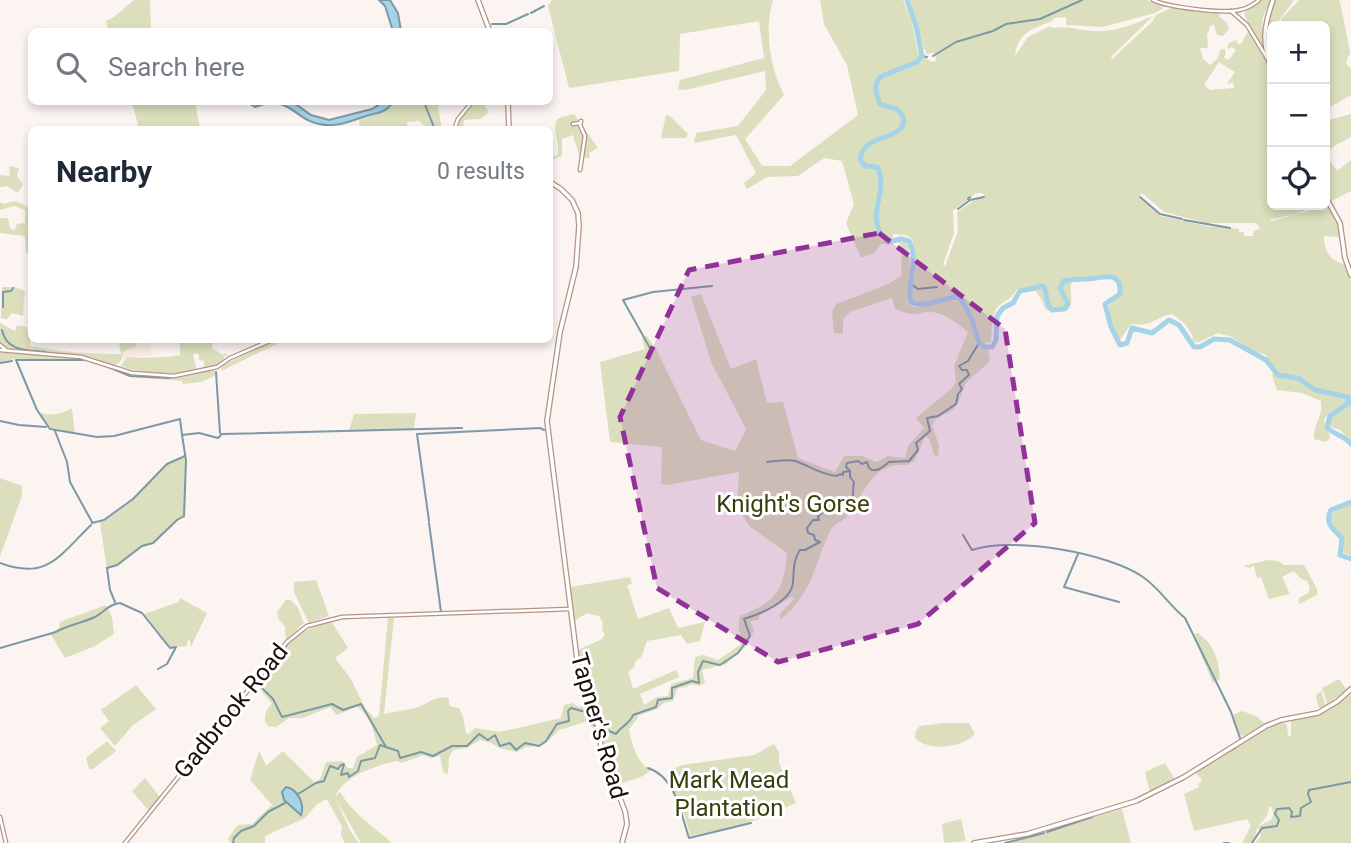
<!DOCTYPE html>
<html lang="en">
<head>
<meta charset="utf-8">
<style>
  :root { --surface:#fff; --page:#f6f6f7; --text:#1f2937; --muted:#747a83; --line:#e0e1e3 }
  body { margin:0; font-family:Roboto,sans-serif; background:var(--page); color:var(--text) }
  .controls { position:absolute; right:21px; top:21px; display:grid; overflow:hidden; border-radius:10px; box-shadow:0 4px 10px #0003 }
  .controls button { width:63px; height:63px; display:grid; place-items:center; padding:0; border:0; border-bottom:2px solid var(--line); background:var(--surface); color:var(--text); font:35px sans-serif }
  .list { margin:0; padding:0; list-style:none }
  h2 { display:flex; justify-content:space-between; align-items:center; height:91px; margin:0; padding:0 28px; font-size:30px }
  h2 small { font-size:23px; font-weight:400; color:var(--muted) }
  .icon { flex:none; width:38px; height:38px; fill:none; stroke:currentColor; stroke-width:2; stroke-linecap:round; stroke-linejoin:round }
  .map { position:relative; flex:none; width:1351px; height:843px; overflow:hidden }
  .search { position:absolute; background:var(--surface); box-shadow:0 4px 10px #0003; left:28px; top:28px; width:525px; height:77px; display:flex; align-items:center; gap:18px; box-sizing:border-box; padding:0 24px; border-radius:10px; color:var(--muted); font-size:26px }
  .panel { position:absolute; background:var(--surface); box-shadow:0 4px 10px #0003; left:28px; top:126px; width:525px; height:217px; border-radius:10px }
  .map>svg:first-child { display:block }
  .built { fill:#fce9e3 }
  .green { fill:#dbdfbd; fill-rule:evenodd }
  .water { fill:#a5d4e8; stroke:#7c99a6; stroke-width:2 }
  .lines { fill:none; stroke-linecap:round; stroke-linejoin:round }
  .stream { stroke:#7c99a6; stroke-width:2 }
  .river { stroke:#a5d4e8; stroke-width:5 }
  .minor-casing { stroke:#b59387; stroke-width:5 }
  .tertiary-casing { stroke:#b59387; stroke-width:6 }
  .minor { stroke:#fff; stroke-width:2.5 }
  .tertiary { stroke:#fff; stroke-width:3.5 }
  .marked { fill:#913199; fill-opacity:0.2; stroke:#913199; stroke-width:5; stroke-dasharray:14 9; stroke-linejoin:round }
  .labels { text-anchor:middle; stroke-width:6; stroke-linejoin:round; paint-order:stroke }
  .park-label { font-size:24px; fill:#3a3e0c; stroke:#fff }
  .street-label { font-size:24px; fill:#1b0f0b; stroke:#fff }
</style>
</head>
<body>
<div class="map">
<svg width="1351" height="843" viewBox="0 0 1351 843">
  <rect width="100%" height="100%" fill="#fbf4f1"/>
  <path class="built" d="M 135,340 L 150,340 L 152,356 L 127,357 L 124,361 L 121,354 L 137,346 Z"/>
  <g class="green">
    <path d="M 134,0 L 150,0 L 151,31 L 109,31 L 106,21 L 114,17 Z"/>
    <path d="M 552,0 L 773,0 C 764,29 770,69 784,95 L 745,139 L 762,166 L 790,166 L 858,115 L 847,65 L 824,24 L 820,0 L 903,0 L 912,22 L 918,53 L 932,62 L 936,61 L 935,53 L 926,54 L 926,50 L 924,49 L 910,0 L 1147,0 L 1164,8 L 1155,13 L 1103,27 L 1066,25 L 1066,17 L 1054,18 L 1052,21 C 1032,29 1017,33 1015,56 L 1028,37 L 1050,26 L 1053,28 C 1068,25 1082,31 1098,31 C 1116,32 1137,23 1153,16 L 1111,57 L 1112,59 L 1152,22 L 1156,15 L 1171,8 L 1221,11 L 1219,16 L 1227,23 L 1229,29 L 1223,36 L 1217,35 L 1214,25 L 1211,25 L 1207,35 L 1208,48 L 1200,48 L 1203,59 L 1210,65 L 1217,59 L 1221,49 L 1225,49 L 1226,52 L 1224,58 L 1229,60 L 1236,50 L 1231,47 L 1229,49 L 1227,48 L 1229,43 L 1236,40 L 1238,44 L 1241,44 L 1250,28 L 1244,13 L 1262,0 L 1294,0 L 1275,26 L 1272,26 L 1272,66 L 1265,36 L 1272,5 L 1268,5 L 1263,17 L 1262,31 L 1262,42 L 1272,76 L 1272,205 L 1319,205 L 1296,214 L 1269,220 L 1272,221 L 1329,205 L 1337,220 L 1340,237 L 1324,236 C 1324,249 1329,261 1344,264 L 1351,280 L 1351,441 L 1340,430 L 1328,426 L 1332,416 L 1328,415 L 1324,419 C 1325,427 1330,432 1330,438 L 1326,442 L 1314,439 C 1313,424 1323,418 1321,401 L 1302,393 L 1277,390 L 1272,375 L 1275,369 L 1270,365 L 1266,355 L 1252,350 L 1232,337 L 1218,333 L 1197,343 L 1192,340 L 1193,336 L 1185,324 L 1172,314 C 1154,317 1154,327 1131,324 L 1120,340 C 1114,330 1109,317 1109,305 L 1122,293 L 1122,286 L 1111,274 L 1086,278 L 1073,277 C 1067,289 1076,302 1067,311 C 1035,313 1051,307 1035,291 L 1022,293 L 1017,289 C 1012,298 1009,298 1001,304 C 989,313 993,329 991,342 L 982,344 L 974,318 L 963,297 C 946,290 930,308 912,302 C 910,294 913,288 914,279 C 916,267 916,251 912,239 L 906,235 L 893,234 L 892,244 L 881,244 L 874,253 L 861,258 L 846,223 L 854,204 L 842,161 L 824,158 L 798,176 L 767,177 L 747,189 L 744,183 L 756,173 L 736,135 L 694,143 L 696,133 L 738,126 L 766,90 L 765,71 L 685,90 L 678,89 L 680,80 L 764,58 L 759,21 L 680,34 L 679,71 L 569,88 L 548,6 ZM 1219,62 L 1235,72 L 1227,84 L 1233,82 L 1234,88 L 1210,90 L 1204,85 ZM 976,193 L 983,193 L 985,198 L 976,199 L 957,212 L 958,231 L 945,266 L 943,265 L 954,233 L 953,211 ZM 1142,193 L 1164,212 L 1206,223 L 1256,223 L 1260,228 L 1253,232 L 1253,236 L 1244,236 L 1244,232 L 1239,232 L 1239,229 L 1207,226 L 1161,216 L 1138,197 Z"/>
    <path d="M 1299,0 L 1339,0 L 1341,6 L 1350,52 L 1346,63 L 1351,69 L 1351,95 L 1325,110 L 1325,26 L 1278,26 L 1282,18 Z"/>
    <path d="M 132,102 L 195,102 L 200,129 L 139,129 Z"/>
    <path d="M 393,102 L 440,102 L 438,107 L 442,129 L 428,129 L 419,121 L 407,122 L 408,129 L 360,129 L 359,120 L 380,113 Z"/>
    <path d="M 475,102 L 482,102 L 489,112 L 480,119 L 464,120 L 463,129 L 456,130 L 460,118 Z"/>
    <path d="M 574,114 L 598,148 L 589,153 L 590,158 L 580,158 L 573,135 L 562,139 L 562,156 L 550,160 L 550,157 L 557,156 C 563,144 546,122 562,117 C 566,115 570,116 574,114 Z"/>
    <path d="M 1351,114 L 1351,137 L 1334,146 L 1325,155 L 1325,121 Z"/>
    <path d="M 666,115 L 669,115 L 688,134 L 686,138 L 661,138 Z"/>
    <path d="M 1351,160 L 1351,191 L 1331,201 L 1329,194 L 1325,192 L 1325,161 L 1327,165 L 1331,162 L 1337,171 Z"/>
    <path d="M 9,166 L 19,168 L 17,176 L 23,184 L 18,193 L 7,186 L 0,187 L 0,175 L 10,176 Z"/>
    <path d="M 15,201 L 31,208 L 31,251 L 29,254 L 26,253 L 25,236 L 0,233 L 0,218 L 8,218 L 10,228 L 14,231 L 17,224 L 25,223 L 25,210 L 14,206 L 0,210 L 0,202 L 4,204 Z"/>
    <path d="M 898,242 L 905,242 L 909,247 C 908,255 911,262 910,270 C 910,282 907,292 908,304 C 925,315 944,293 962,300 C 970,315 972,333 980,346 L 988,349 L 990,361 L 966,383 L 958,403 L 953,410 L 936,419 L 932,426 L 939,445 L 938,456 L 934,455 L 929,438 L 925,437 L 915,460 L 908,465 C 870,462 866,494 846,517 C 841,523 833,524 830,531 C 815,564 811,596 781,619 L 779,615 L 794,599 L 792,597 L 761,614 L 758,620 L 750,621 L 754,631 L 745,647 L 726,664 L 702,670 L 705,683 L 699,686 L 691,684 L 687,687 L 678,688 L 673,701 L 664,703 L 657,709 L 637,716 L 638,718 L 629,729 C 631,743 636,757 645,767 L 652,768 C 641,782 630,777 618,786 L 602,741 L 596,706 L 583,679 L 578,650 L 602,639 L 605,634 L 602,631 L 603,623 L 599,616 L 587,613 L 574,621 L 570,587 L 630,577 L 632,584 L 627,585 L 638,619 L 669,608 L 678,628 L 705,622 L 700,641 L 687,644 L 681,635 L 647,641 L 642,656 L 635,662 L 634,668 L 628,671 L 633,689 L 676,670 L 679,677 L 640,694 L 644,705 L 657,697 L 668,696 L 671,684 L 693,678 L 695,657 L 704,655 L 718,660 L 740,645 C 742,633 736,629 740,616 C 778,600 783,592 787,553 L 749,526 L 737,506 L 739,472 L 667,485 L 661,484 L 662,447 L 610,442 L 600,362 L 645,349 L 642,339 L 646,335 L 656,349 L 701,440 L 735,451 L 746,429 L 711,362 L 691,297 L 701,294 L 731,369 L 756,359 L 767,403 L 783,402 L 798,458 L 835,472 L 844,456 L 862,456 L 877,462 L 887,456 L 905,458 L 908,446 L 924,428 L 916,418 L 952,388 L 956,382 L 954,366 L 968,332 C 958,324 943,311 928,312 C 924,312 921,314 917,314 C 908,315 902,311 895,309 L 892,298 L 850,312 L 843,319 L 843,334 L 834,333 L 832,312 L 836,304 L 888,284 L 901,276 L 902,247 Z"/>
    <path d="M 2,287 L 15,287 L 25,291 L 23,316 L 12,313 L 7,319 L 1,318 Z"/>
    <path d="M 0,323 L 15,331 L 17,325 L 27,327 L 31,346 C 61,352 90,354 121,354 L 119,343 L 134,340 L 137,346 L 123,352 L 122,359 L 118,364 L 113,365 L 90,357 L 8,349 L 0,342 Z"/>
    <path d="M 177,340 L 212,340 L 212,348 L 223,355 L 226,353 L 228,356 L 224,356 L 224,362 L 207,369 L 204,368 L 204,361 L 199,360 L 199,355 L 195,353 L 193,355 L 197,370 C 173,375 145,375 121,366 L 127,357 C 143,358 166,358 180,355 L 180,345 Z"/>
    <path d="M 275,340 L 285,340 L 221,371 L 223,365 Z"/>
    <path d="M 11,352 L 91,360 L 132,374 L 175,377 L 213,370 L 218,374 L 201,382 L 183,384 L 182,381 L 132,377 L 90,361 L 15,359 L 0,362 L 0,353 Z"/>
    <path d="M 72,408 L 75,433 L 51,428 L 39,412 C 51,417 61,414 72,408 Z"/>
    <path d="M 416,413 L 414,429 L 349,431 L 354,414 Z"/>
    <path d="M 186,457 L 185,517 L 178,520 L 154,544 L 142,547 L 118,566 L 107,569 L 100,523 C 112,516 125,507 136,497 C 150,483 164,458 186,457 Z"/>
    <path d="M 0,478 L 22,486 L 22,496 L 0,556 Z"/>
    <path d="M 1351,504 L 1351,556 L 1342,552 C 1346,532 1340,536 1330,521 C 1331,508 1341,509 1351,504 Z"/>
    <path d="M 1268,560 L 1278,561 L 1284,565 L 1304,565 L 1317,589 L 1317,595 L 1299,604 L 1299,598 L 1308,593 L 1310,587 L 1307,581 L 1300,578 L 1294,571 L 1282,577 L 1290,594 L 1269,599 L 1261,577 L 1257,578 L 1254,566 L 1250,568 L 1243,566 Z"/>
    <path d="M 316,580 L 329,616 L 309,623 L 294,592 L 294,582 Z"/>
    <path d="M 180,598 L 207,613 L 191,647 L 190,640 L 187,641 L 187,646 L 169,648 L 160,638 L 144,614 L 179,602 Z"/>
    <path d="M 286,600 L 291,600 L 298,608 L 304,623 L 286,640 L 285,627 L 278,618 L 277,612 Z"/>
    <path d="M 106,605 L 112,617 L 114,634 L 95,646 L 65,658 L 50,633 L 59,628 L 60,622 Z"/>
    <path d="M 388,618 L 394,618 L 384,714 C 396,711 413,710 423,705 C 431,701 438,696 449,698 L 449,706 L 459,708 L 463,717 L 466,733 L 469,734 L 475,728 L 500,732 L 561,718 L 564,705 L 572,703 L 579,707 L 590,704 L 596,718 L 595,729 L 585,722 L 559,730 L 544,745 L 526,747 L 517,752 L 499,748 L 491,743 L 480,740 L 467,748 L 453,750 L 449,758 L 448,774 L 443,772 L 440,756 L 431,758 L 424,755 L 402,763 L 396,761 C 376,766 343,776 335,797 L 340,792 C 353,814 373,826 392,843 L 361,843 L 335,798 L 351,832 L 359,843 L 345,843 L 341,835 L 342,827 L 327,799 L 317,804 L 305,818 L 265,836 L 265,843 L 230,843 L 228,838 L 238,825 L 252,824 L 272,805 L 250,780 L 259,751 L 266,766 L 283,751 L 314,782 L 320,779 L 326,762 L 342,761 L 348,768 L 353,768 L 357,757 L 377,745 C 375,733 369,712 356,707 L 337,715 L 330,707 L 303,718 L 289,718 L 276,727 L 268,726 L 265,721 C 265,713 266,709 272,704 L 256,684 C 286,654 284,634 331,621 L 348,648 L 335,658 L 351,679 L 365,708 L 374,718 L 379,716 Z"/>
    <path d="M 1198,633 C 1215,646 1218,659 1220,679 L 1213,683 L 1193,635 Z"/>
    <path d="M 1339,679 L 1347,690 L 1321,709 L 1318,706 L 1316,695 L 1321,691 L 1325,704 L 1327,703 L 1322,688 Z"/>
    <path d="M 136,685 L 156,709 L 132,726 L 115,746 L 100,728 L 109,721 L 101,710 Z"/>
    <path d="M 1351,691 L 1351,843 L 1255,843 L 1261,836 L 1258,827 C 1266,820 1278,823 1271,806 L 1269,807 C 1269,817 1263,819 1258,827 C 1255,833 1256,837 1252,843 L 1242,843 L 1251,826 L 1247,819 L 1194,831 L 1184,794 L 1199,787 L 1198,785 L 1202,780 L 1195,772 L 1260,731 L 1283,722 L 1287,725 L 1288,736 L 1291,736 L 1291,721 L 1325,712 Z"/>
    <path d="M 1242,711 L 1256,716 L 1265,724 L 1243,736 L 1240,735 L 1233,715 Z"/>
    <path d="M 944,723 L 969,723 L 975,734 C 962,748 929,752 915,738 L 916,731 L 920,726 Z"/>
    <path d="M 107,741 L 116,751 L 93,769 L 89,769 L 86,758 Z"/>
    <path d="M 774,744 L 779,752 L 779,763 L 796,803 L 743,825 L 690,836 L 685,816 L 669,781 L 671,770 L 682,765 L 754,755 Z"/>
    <path d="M 1165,763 L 1175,780 L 1150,792 L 1145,772 Z"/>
    <path d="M 145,778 L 160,797 L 149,811 L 132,791 Z"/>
    <path d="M 1122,809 L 1131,843 L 1008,843 C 1047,834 1083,818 1122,809 Z"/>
    <path d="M 961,819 L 966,841 L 944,843 L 942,824 Z"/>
  </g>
  <g class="water">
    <path d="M 379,0 L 390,0 L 398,13 L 401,31 L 393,31 L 385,6 Z"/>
    <path d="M 247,102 L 293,102 L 311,115 L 329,120 L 372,109 L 383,102 L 393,102 C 385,114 378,112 366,116 C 351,121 336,128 319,124 C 294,120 290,93 255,107 Z"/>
    <path d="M 286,787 C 298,789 305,805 301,815 L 284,800 L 282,792 Z"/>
  </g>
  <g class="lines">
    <g class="stream">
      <path d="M 531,13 L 544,6"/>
      <path d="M 492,24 L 506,24 L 528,14"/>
      <path d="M 922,56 L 927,57"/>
      <path d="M 933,56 L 956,42 L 993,31 L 1006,24 L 1040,19 L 1082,0"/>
      <path d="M 424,102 L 435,130"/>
      <path d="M 1140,197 L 1160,214 L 1182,219"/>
      <path d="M 968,199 L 970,197"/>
      <path d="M 958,209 L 970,200 L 984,197"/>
      <path d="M 1184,220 L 1230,228"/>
      <path d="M 911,284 L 918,289 L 937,287"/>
      <path d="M 12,290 L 13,288"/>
      <path d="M 3,307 L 3,292 L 11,291"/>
      <path d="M 2,330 C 6,351 26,350 45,352"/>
      <path d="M 650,348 L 623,300 L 653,292 L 712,286"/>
      <path d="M 88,360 L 16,360 L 37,410 L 50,429 L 97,437 L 114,436 L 180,419 L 182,435 L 199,433 L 218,438 L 222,434"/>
      <path d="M 0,363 L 12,361"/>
      <path d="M 106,366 L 130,376 L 169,378"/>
      <path d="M 216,372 L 220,433"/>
      <path d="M 0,421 L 19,425 L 46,427"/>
      <path d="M 55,431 L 67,462 L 70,482 L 92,522"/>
      <path d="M 223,434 L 462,428"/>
      <path d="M 767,462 C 777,461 787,459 795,461 C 810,466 821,475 837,476 L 840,474 L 843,475 L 843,472 L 850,471"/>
      <path d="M 429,521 L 417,434 L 540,428 L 544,430"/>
      <path d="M 92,523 L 104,520 L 133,499 L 167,464 L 185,456"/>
      <path d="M 429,523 L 441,612"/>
      <path d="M 963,535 L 972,550 C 1012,536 1109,553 1143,577 C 1160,589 1170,606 1185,618 L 1231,712 L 1240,738"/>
      <path d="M 1078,554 L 1064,587 L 1119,602"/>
      <path d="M 0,563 C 47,581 60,555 91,525"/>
      <path d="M 115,602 L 110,590 L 107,568 L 117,565 L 142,546 L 153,543 L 177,520 L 184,516 L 186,460 L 182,435"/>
      <path d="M 0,648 L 56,632 C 68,625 82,623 95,617 C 104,612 109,604 120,603 L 142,613 L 170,648 L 176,647 L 167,664 L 158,669"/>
      <path d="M 262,675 L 289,642"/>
      <path d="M 256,682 L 273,699 L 282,717 L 332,704 L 343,710 L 361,704 L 386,747"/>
      <path d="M 600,727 L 616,734 C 621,726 630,724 633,715 L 656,707 L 658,700 L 672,698 L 672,688 L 692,681 L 699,683 L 698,672 L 703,661 L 720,665 L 738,653 L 750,636 L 744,619 C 761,614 792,601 793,582 C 794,570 793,560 800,550 L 805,550 L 820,542 L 815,540 L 814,535 L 808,533 L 807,528 L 813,520 L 819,520 L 818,516 L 825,511 L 835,512 L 836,506 L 850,506 C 855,497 852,491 854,482 L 850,477 L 850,471 L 846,467 L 847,463 L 858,461 L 862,464 L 867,462 L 869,468 C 876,474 884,466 889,462 L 909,461 L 918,450 L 916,443 L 930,431 L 927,418 L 938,416 L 956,404 L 958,394 L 962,389 L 959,384 L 969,375 L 967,370 L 962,370 L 959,366 L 968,361 L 979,343"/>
      <path d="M 1229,751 L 1235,748"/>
      <path d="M 648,768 C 676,777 681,814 689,838 L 751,823"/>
      <path d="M 298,794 L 316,783 L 324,781 L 330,766 L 338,769 L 341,765 L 344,764 L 341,775 L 348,773 L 349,777 L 358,771 L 361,761 L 375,758 L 380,745 L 398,751 L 400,758 L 421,752 L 433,756 L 452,746 L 467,746 L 479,734 L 488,740 L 495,735 L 500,746 L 510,743 L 516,750 L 525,743 L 539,746 L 546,741 L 557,724 L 569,721 L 568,711 L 571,708 L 589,713 L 590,723 L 595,725"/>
      <path d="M 1047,832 L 1092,817"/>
      <path d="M 233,843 L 234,838 L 241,831 L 254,826 L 268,812 L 285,803"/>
      <path d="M 1005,843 L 1044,833"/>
      <path d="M 1224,843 L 1229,843"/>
      <path d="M 1252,843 L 1262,828 L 1277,826 L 1279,820 L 1275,814 L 1277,809 L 1289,808 L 1292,812 L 1291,817 L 1300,816 L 1301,808 L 1311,802 L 1308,794 L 1309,790 L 1351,782"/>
    </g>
    <g class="river">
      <path d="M 907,0 L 916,26 L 922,56 L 917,62 L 882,76 C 872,84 876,93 880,104 C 886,107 891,106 896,109 C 903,114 907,122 900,129 C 887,141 864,137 860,159 L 865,166 L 877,167 C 891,193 861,217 888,242 L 901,239 L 909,241 C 920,262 906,283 911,302 C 927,310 942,296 960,297 L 972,319 L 979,343 L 985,347 L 992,347 L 996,340 L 997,316 L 1003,308 L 1013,303 L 1020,291 L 1043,286 C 1049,294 1044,303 1052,310 L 1064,309 L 1068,304 L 1060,288 L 1064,281 C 1072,279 1078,279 1087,279 C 1101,279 1122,268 1120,294 L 1105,304 L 1111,327 L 1120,345 L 1127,343 L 1132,328 L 1152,333 L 1169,320 L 1179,325 L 1194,347 L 1200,347 L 1214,339 L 1230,340 L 1266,360 L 1278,375 L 1298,378 L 1315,390 L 1348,397 L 1349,403 L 1330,416 L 1327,427 C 1330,433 1344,435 1351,444"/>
      <path d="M 1351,502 L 1331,510 C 1324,523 1333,529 1342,538 L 1340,555 L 1351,559"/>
    </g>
    <defs>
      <g id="minor">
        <path d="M 1153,0 C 1166,7 1224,14 1239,10 C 1246,9 1253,5 1259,0"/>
        <path d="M 1231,11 L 1247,25 L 1267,58"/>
        <path d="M 573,124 L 580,123"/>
        <path d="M 454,130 L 458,119 L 472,102"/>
        <path d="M 580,170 L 585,136 L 580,125 L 581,121"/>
        <path d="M 0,345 L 6,350"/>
        <path d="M 0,350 L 81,357 L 132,373 L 174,376 L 217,367 L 230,358 L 272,340"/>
        <path d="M 0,817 L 6,843"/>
        <path d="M 125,843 L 287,642 L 307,626 L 342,617 L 570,609"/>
      </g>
      <g id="tertiary">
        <path d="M 478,0 L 490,32"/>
        <path d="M 1272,70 C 1262,43 1263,28 1273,0"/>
        <path d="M 508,102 L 509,130"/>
        <path d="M 550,182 L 561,189 L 572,200 L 578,213 L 579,226 L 576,267 L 560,332 L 547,421 L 579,675 L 595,711 L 602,752 L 625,811 L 627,824 L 622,843"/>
        <path d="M 1325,196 L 1340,223 L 1345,258 L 1351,275"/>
        <path d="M 974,843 L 1027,834 L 1136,801 L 1184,777 L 1266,726 L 1281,720 L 1318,713 L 1338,701 L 1351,689"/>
      </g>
    </defs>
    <use href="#minor" class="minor-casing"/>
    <use href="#tertiary" class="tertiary-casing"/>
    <use href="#minor" class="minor"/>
    <use href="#tertiary" class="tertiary"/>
  </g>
  <path class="marked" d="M 879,233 L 1005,329 L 1035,523 L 918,624 L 778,662 L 657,588 L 620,417 L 689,270 Z"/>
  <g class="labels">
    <g class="park-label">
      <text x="793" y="512">Knight's Gorse</text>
      <text x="729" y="788">Mark Mead<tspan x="729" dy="28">Plantation</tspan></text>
    </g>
    <g class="street-label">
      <text transform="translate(231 711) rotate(-51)" y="8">Gadbrook Road</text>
      <text transform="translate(599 726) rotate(74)" y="8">Tapner's Road</text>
    </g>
  </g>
</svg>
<div class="controls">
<button>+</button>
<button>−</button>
<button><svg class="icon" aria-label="locate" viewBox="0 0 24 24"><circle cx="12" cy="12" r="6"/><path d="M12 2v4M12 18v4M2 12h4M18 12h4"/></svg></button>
</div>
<div class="search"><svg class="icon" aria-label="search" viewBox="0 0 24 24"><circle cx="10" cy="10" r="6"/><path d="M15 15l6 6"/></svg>Search here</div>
<section class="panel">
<h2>Nearby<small>0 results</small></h2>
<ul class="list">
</ul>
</section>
</div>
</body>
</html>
